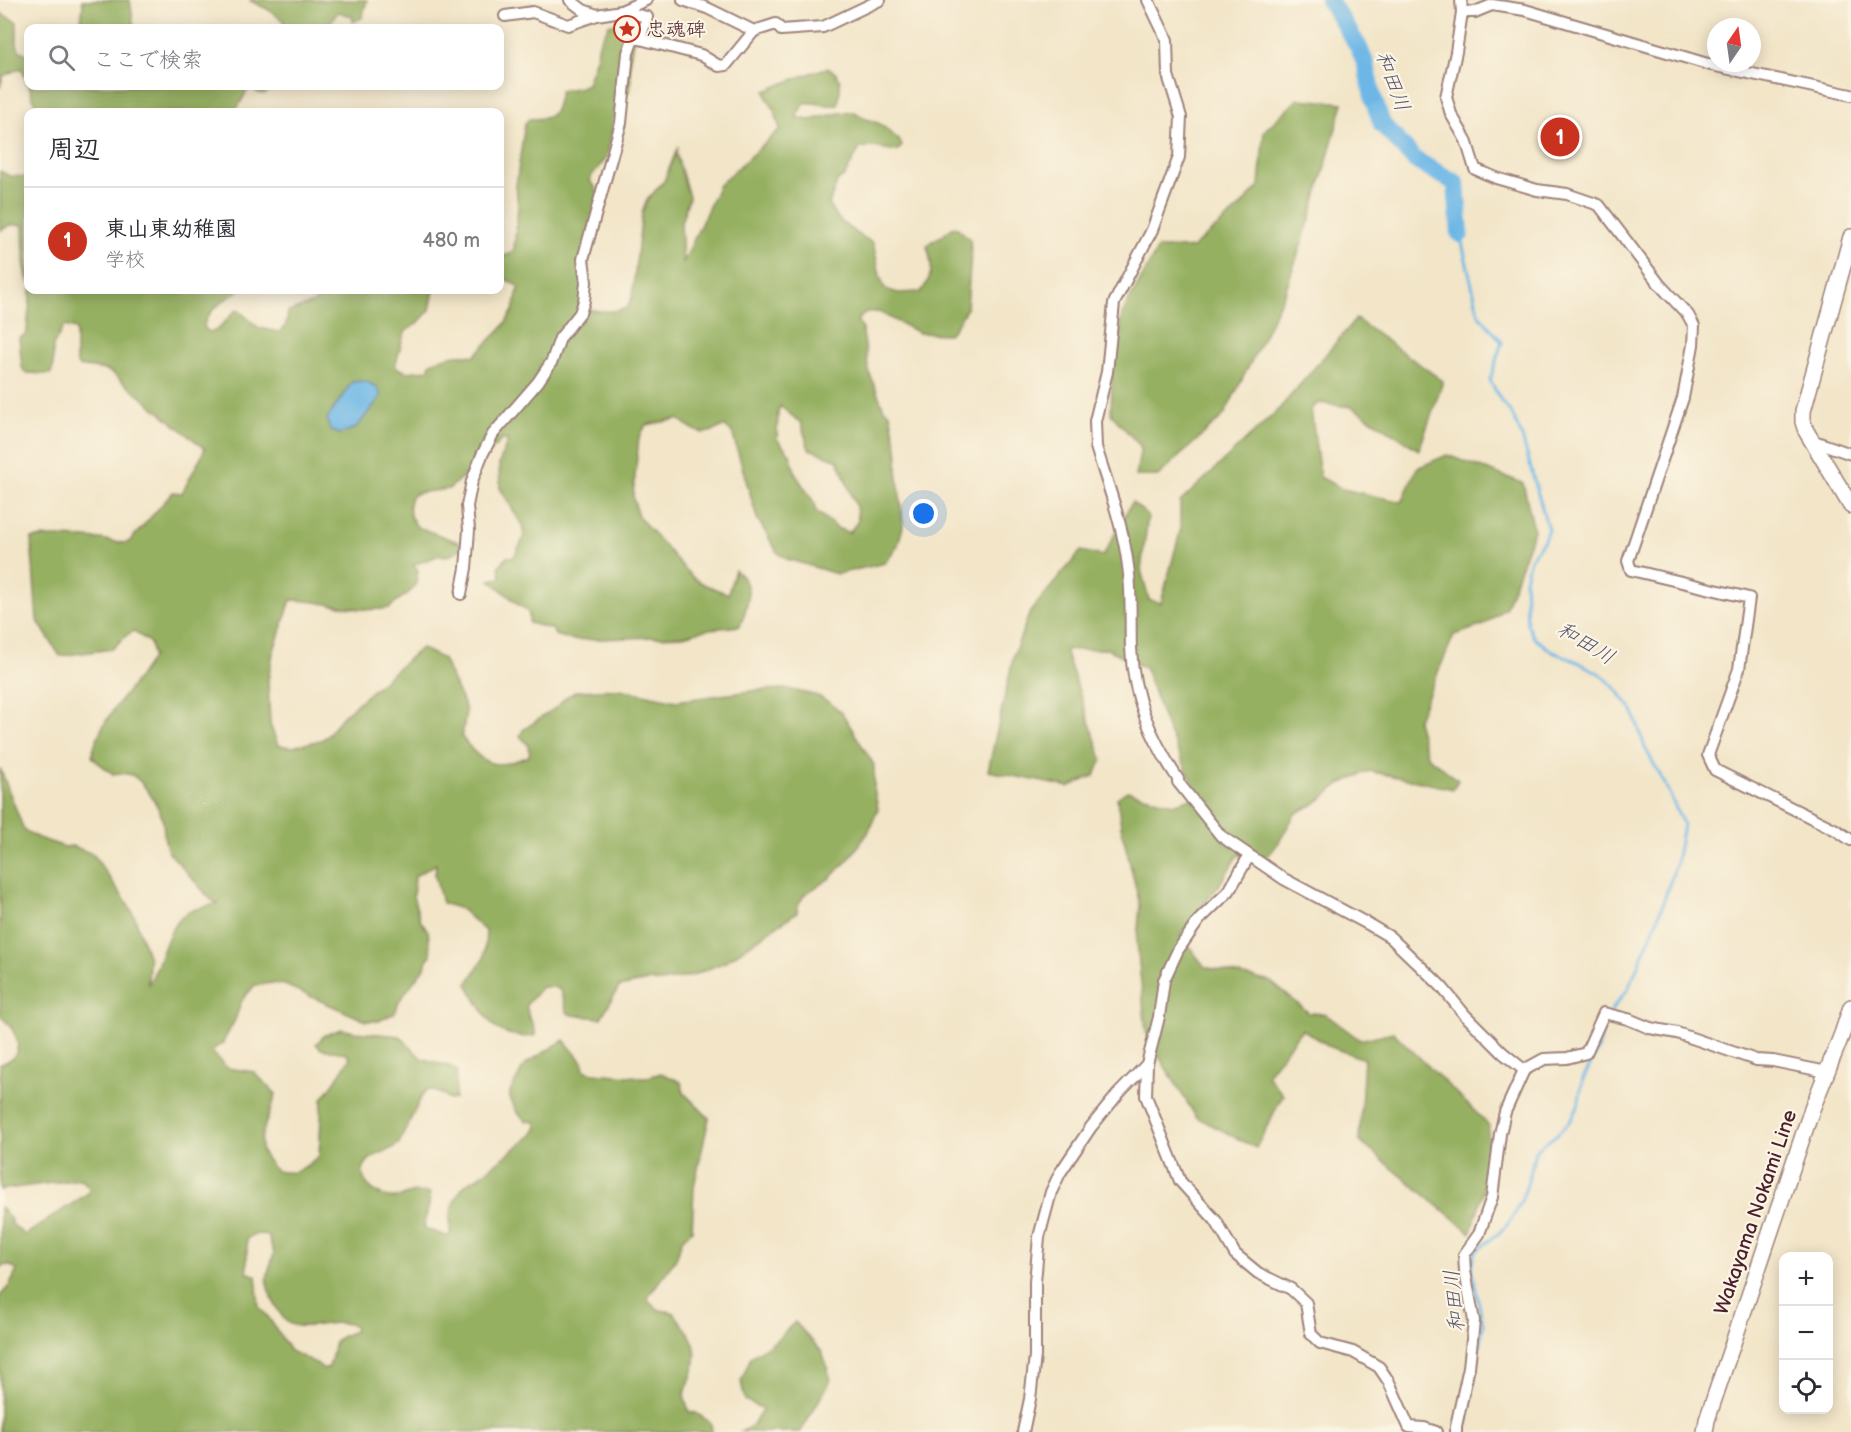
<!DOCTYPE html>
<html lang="ja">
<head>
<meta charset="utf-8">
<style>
  :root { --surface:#fff; --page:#f7f7f7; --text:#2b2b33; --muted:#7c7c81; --line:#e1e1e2; --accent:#c8321e }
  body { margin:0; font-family:"Balsamiq Sans","Klee One",sans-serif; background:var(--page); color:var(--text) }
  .controls { position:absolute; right:18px; bottom:18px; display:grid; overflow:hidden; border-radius:12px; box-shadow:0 3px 15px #0003 }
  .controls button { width:54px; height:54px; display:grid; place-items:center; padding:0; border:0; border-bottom:2px solid var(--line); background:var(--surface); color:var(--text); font:30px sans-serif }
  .compass { position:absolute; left:1707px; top:18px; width:54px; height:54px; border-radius:50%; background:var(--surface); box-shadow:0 3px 15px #0003; rotate:13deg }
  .you { position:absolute; left:924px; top:514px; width:21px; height:21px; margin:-15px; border:4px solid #fff; border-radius:50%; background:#1a73e8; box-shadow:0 0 0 9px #1a73e833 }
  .badge { display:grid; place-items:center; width:39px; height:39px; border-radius:50%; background:var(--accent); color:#fff; font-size:20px; font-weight:700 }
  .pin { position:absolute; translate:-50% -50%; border:3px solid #fff; box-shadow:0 2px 6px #0006 }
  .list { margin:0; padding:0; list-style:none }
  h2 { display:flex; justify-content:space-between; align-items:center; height:78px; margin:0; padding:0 24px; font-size:26px }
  h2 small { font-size:20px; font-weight:400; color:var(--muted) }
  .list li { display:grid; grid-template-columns:39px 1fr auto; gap:18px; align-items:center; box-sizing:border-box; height:108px; padding:0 24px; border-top:2px solid var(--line) }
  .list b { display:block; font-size:22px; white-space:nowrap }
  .list p { margin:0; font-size:20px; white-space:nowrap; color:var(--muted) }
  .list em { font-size:20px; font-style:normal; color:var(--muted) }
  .icon { flex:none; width:33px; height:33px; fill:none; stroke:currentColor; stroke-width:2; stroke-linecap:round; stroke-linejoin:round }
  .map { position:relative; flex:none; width:1851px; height:1432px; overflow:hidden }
  .search { position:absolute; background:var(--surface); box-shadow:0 3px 15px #0003; left:24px; top:24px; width:480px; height:66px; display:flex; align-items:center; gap:15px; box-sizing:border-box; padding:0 21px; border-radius:12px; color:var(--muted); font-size:22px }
  .panel { position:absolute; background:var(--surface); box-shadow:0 3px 15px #0003; left:24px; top:108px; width:480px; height:186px; border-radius:12px }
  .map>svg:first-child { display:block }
  .forest { fill:#96b062; stroke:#706846; stroke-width:1.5; fill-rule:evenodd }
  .water { fill:#6db7e6; stroke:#5c6b88; stroke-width:1.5 }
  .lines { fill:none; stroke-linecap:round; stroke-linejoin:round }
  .stream { stroke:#6db7e6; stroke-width:3 }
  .river { stroke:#6db7e6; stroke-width:18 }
  .street-casing { stroke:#9e827a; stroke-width:14 }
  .secondary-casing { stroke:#9e827a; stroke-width:18 }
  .street { stroke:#fff; stroke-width:10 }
  .secondary { stroke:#fff; stroke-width:15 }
  .labels { text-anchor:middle; stroke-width:4.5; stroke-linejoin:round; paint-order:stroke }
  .poi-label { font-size:20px; fill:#4a1f2b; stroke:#fcf5e5; text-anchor:start }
  .street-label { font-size:20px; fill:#4a1f2b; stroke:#fcf5e5 }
  .water-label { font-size:21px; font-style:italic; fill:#56546c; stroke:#fcf5e5 }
</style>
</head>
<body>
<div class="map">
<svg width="1851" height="1432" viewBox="0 0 1851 1432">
  <rect width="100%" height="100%" fill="#fcf5e5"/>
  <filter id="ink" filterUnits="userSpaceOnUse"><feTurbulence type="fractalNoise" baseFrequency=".0167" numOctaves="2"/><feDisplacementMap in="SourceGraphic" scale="12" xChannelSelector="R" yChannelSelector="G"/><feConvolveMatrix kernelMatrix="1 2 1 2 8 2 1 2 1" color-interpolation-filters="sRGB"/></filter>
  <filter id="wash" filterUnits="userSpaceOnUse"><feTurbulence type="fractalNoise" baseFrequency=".008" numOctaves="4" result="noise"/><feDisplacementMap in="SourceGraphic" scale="24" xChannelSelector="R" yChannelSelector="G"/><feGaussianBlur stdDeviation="1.35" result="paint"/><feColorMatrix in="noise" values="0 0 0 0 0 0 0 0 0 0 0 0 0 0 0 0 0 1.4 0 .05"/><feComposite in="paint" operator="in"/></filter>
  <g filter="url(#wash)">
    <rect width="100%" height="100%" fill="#f2e5c8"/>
    <g class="forest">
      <path d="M 82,0 L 130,0 L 134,28 L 80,28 L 83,5 Z"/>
      <path d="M 249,0 L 367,0 L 362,18 L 353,22 L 352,16 L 338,12 L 326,28 L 282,28 L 284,21 L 267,9 Z"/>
      <path d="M 0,13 L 17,22 L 17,43 L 19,50 L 28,55 L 28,85 L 21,68 L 3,76 L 0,88 Z"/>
      <path d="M 625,21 L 635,31 L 630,58 L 631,83 L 630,90 L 616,107 L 608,152 L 605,160 L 592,175 L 590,181 L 596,188 L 598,195 L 585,279 L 585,308 C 598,312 614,312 627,308 L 632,297 L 642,213 L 647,200 L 664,181 L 678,147 L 676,153 L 689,197 L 681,223 L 683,263 L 719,185 L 780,129 L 774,109 L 767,98 L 765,91 C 785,83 805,74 827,68 C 845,75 840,89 838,105 C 826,107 815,101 804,103 L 796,117 L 809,120 L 840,113 L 855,112 L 866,119 L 880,124 L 899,140 L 902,146 L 897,151 L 873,147 L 860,148 L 844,177 L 838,180 L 829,204 C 837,223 856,233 873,243 L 880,276 L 885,289 L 898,293 L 921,292 C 934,274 933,267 927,246 C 932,240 937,239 943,235 C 948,232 950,229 955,226 L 970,239 L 971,252 L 967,308 L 953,330 L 948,334 L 919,333 L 879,312 L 866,312 L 857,321 L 862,327 L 869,372 L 884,409 L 890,413 L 898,453 L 897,468 L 903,526 L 898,545 L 885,563 L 837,574 L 787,559 L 782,556 L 777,552 L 757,518 L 732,432 L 723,426 C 701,439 696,431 678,419 L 646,425 L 639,437 L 633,496 L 638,516 L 691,576 L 703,584 L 728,594 L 735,570 C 756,586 748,605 740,626 L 709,629 L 683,636 L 574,640 L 555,635 L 552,629 L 529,623 C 530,614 528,609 520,606 L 490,580 L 501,578 L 499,566 L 507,557 L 514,557 L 524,537 L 522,525 L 500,488 L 499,464 L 508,440 L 502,440 L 449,489 L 417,493 L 411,497 L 409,503 L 410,516 L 417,527 L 458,542 L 463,547 C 455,553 450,558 440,555 L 413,565 L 418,570 C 417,575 417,581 415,585 C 411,596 396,598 390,608 C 358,614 324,600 291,600 L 273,653 L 268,680 L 270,724 L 278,745 L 292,747 L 321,740 L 326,737 L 344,715 L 421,648 L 443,659 L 461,699 C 470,710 463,724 462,737 C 484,768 496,769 529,756 C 531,747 527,743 520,736 L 523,730 L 558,706 L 566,697 L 577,691 L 619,689 L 676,701 L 759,690 L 788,689 L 818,696 L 830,703 L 842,713 L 874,765 L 874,789 L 878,809 L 868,833 L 849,859 L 829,879 L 805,894 L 798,905 L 797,912 L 725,962 L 691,976 L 661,982 L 648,981 L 619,987 L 601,1018 L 571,1015 L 567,1012 L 560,990 L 554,987 L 542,987 L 526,1005 L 529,1018 L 533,1024 L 536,1035 C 524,1039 506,1035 496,1028 C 488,1022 472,993 467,984 L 484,958 L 486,932 L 461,909 L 442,903 L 435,876 L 436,864 L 415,876 L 413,896 L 420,920 L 428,931 L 431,955 L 427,960 L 425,967 L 399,1001 L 395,1013 L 379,1021 L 366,1021 L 285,985 L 273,983 L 255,985 L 242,1000 L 235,1020 L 222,1044 L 216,1047 L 212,1052 L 227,1068 L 254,1072 L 276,1094 C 273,1108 256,1139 262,1151 C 265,1158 271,1165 276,1171 C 300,1175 300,1170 319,1156 L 322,1099 L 334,1083 L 350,1058 L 346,1053 L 321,1049 L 316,1044 L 325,1035 L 342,1029 L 355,1032 L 400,1036 L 421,1058 L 451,1067 L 457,1071 L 455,1099 L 449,1100 L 445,1095 L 427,1089 L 423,1094 L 399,1143 C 391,1152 377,1152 368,1161 C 352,1179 377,1197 393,1198 C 400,1198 405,1195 411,1193 C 416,1191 424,1193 430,1193 L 430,1200 L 424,1228 L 449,1237 C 451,1232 450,1229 450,1223 C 450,1206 460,1183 477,1178 L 532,1135 L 536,1129 L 536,1122 L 526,1121 L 517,1112 L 510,1098 L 510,1092 L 525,1064 L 564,1040 L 583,1063 L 584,1070 L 593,1073 L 641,1077 L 648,1077 L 661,1073 L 681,1082 L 684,1093 L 709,1118 L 694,1186 L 692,1230 L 682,1240 L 676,1259 L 649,1295 L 648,1301 L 659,1310 L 673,1312 C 701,1347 701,1353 684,1395 L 689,1412 L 696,1413 L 711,1423 L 712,1432 L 0,1432 L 0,1296 L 10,1285 L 17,1270 C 11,1265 7,1264 0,1267 L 0,1207 L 10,1218 L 12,1224 L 25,1235 L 88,1193 L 89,1187 L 81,1179 L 0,1190 L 0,1064 C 29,1056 17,1030 0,1016 L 0,768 L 24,830 L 38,838 L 65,847 L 72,846 L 93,854 L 127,903 L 134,915 L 149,959 L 148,984 C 163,964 165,923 190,911 C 199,908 209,906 218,903 L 211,900 L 168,851 C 163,840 165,829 162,818 C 159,806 143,781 132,775 C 126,773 118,773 113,774 L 96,761 L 92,756 C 98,718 135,688 153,656 L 150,643 L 134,631 L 128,634 L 112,649 L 60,656 L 37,620 L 31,539 C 45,535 84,538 100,539 C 110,540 119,545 129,542 L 173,492 L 182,493 L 205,449 L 112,373 L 106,370 L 78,366 L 76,360 L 76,329 L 64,326 L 53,346 L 53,368 L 50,374 L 25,373 L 22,367 L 19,338 L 27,334 C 27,319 31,304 30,290 L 239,290 C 227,299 205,311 204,327 L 209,332 L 216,331 L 237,309 L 259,328 L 279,332 L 286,325 L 288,312 L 313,303 L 340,290 L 434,290 L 430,310 L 418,323 L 406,331 L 403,337 L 395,367 L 407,372 L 428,370 L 430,364 C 442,356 460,353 474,356 L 502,328 L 513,311 L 519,287 L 508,280 L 500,280 L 500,251 L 504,256 L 510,254 L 514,249 L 518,206 L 516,185 L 525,123 L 529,119 C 555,119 555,115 560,91 L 581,87 L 587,84 L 597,55 L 599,43 L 609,25 ZM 780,406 L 801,423 L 809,449 L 838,460 L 856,507 L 858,521 L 849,533 L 837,528 L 815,510 L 815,504 L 796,475 L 790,454 L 777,439 L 778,412 ZM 261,1234 L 268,1236 L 274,1253 C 267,1277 262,1282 276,1306 C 278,1310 282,1317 286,1321 C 301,1335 335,1316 354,1326 L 355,1331 C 349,1333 341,1336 337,1340 C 331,1346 334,1359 328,1368 L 323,1369 L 318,1364 L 290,1351 L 269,1318 L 259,1307 L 256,1276 L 247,1272 L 247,1239 L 252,1235 Z"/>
      <path d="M 29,86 L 274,86 L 265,94 L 258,93 L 250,86 L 235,112 L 36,112 L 34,100 Z"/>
      <path d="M 1298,99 L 1343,103 L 1311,216 L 1285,292 L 1256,352 L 1224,415 L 1158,476 L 1136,476 L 1141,447 L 1111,414 L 1112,378 L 1122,314 L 1158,248 L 1192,248 L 1238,209 L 1259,186 L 1264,131 Z"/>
      <path d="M 0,171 L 10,176 L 28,177 L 28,284 L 24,261 L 23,225 L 10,225 L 0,231 Z"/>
      <path d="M 1356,319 L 1443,381 L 1419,450 L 1352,407 L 1319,403 L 1311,409 L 1320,477 L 1342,489 L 1402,502 L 1417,468 L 1447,455 L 1523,483 L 1534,530 L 1506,607 L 1484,625 L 1454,635 L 1417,721 L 1427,756 L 1458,780 L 1453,789 L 1369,771 L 1340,784 L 1316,803 L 1295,814 L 1279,842 L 1268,856 L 1237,856 L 1218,887 L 1180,935 L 1205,967 L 1271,982 L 1309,1013 L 1325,1014 L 1360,1040 L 1393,1032 L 1489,1125 L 1484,1189 L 1471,1233 L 1359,1141 L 1364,1059 L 1331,1047 L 1302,1029 L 1267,1075 L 1283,1095 L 1256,1148 L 1196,1117 L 1159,1057 L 1146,1032 L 1137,943 L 1140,905 L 1122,831 L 1117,798 L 1127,791 L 1173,804 L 1199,796 L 1167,728 L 1145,668 L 1108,649 L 1065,650 L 1102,759 L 1095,775 L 1069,787 L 988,771 L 1014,654 L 1030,612 L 1081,551 L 1103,556 L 1132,502 L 1148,516 L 1141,570 L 1149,600 L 1161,603 L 1180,532 L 1180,502 L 1280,408 Z"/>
      <path d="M 795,1322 L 822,1352 L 831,1380 L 803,1428 L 799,1432 L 741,1432 L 753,1425 L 763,1409 L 745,1400 L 741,1381 L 751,1357 L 775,1341 Z"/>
    </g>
    <path class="water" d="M 365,381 L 377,387 L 381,396 L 356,428 L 339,434 L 330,430 L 327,419 L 352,382 Z"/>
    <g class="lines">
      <g class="stream">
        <path d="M 1460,234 L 1479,315 L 1502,342 L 1490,380 L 1501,401 L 1512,414 L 1522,437 L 1548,529 L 1544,540 L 1530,559 L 1525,579 L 1527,624 L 1534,638 L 1553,652 L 1578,662 L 1602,675 L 1617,690 L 1633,711 L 1645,748 L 1664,782 L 1683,824 L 1676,864 L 1657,921 L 1628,989 L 1611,1011"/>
        <path d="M 1465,1432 L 1483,1324 L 1471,1267 L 1474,1253 C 1484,1244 1497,1236 1506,1226 C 1522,1208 1531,1174 1535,1151 L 1556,1135 L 1571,1120 L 1578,1106 L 1583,1079 L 1598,1050 L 1603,1028"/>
      </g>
      <path class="river" d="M 1329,0 L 1358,46 L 1366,65 L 1374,101 L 1382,124 L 1415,160 L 1456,183 L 1460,234"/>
    </g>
  </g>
  <g filter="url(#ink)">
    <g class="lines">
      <defs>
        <g id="street">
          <path d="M 683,0 L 707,8 L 754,31 L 776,24 L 781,30 L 823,27 L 880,0"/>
          <path d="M 1148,0 L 1167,40 L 1168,75 L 1181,117 L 1179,157 L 1152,230 L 1114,303 L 1107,372 L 1095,421 L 1096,447 C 1108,486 1123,525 1128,566 C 1132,593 1130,621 1131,648 C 1133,698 1151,738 1178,779 L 1178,782 L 1221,836 L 1284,879 L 1368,924 L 1390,937 L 1441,986 L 1465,1015 L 1503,1053 L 1524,1070"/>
          <path d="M 1461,0 L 1462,12 L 1456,52 L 1446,97 L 1451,114 L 1466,140 L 1475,169 L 1496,178 L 1537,190 L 1567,194 L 1599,205 L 1660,285 L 1688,315 L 1694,326 L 1693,345 L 1683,398 L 1628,561 L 1631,570 L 1749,598 L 1739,669 L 1708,755 L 1715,770 L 1836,830 L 1851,840"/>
          <path d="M 621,11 L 646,0"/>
          <path d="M 1462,12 L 1475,12 L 1492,5 L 1525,10 L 1711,65 L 1851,95"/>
          <path d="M 505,16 L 533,12 L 568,25 L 597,15"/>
          <path d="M 640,39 L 701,55 L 719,66 L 726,65 L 754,31"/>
          <path d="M 1814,441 L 1851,454"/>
          <path d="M 461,594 L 466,568 L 469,530 L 467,506 L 472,481 L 482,455 L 493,434 L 538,382 L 552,361 L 560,338 L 580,313 L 584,301 L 586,282 L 583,259 L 621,123 L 628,53 L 633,39 L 640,39 L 647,17 L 621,11 L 597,15 L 583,10 L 570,0"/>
          <path d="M 1249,856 L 1229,891 L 1199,920 L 1178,950 L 1164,980 L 1159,1017 L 1147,1064 L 1146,1096 L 1180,1181 L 1216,1221 L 1235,1254 L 1258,1273 L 1291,1289 L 1306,1303 L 1311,1334 L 1320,1343 L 1353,1352 L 1379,1367 L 1389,1382 L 1409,1427 L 1424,1428 L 1436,1432"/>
          <path d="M 1023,1432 L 1030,1399 L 1035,1356 L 1035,1282 L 1039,1237 L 1051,1192 L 1060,1173 L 1091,1127 L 1118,1094 L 1147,1064"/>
          <path d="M 1456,1432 L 1456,1426 L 1469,1367 L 1474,1321 L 1465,1271 L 1464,1255 L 1479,1234 L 1492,1197 L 1500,1134 L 1505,1112 L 1524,1070 L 1544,1059 L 1567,1058 L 1586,1053 L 1604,1013 L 1628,1019 L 1650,1028 L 1677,1033 L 1756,1060 L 1773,1061 L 1827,1072"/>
        </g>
        <g id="secondary">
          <path d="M 1851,237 L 1803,411 L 1803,422 L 1806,431 L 1851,506"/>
          <path d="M 1705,1432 L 1707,1420 L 1812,1109 L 1842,1034 L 1851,1007"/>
        </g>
      </defs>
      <use href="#street" class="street-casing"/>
      <use href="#secondary" class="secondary-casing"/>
      <use href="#street" class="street"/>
      <use href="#secondary" class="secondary"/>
    </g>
  </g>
  <defs>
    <symbol id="sight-ring" viewBox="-11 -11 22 22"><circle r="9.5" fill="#fcf5e5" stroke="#c8321e" stroke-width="1.5"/><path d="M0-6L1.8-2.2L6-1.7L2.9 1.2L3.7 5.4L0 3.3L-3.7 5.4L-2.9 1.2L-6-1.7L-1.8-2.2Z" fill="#c8321e"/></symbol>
  </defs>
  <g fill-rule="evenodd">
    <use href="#sight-ring" x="612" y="14" width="30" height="30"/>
  </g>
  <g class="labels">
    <g class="poi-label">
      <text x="646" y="36">忠魂碑</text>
    </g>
    <g class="street-label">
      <text transform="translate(1755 1212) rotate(-71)" y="7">Wakayama Nokami Line</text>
    </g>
    <g class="water-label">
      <text transform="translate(1393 81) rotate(70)" y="7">和田川</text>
      <text transform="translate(1586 643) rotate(31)" y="7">和田川</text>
      <text transform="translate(1454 1301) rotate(-95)" y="7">和田川</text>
    </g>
  </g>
</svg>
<div class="controls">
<button>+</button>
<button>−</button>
<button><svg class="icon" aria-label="locate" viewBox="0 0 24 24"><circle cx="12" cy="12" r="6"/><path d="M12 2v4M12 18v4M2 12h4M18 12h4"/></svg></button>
</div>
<svg class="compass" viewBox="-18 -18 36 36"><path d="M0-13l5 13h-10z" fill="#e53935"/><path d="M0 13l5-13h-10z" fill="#7c7c81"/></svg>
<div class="you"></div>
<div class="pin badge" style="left:1560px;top:137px">1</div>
<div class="search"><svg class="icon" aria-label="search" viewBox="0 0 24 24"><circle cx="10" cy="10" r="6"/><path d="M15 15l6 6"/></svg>ここで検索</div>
<section class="panel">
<h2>周辺<small></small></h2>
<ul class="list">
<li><span class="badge">1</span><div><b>東山東幼稚園</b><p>学校</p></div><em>480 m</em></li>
</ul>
</section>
</div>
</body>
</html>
